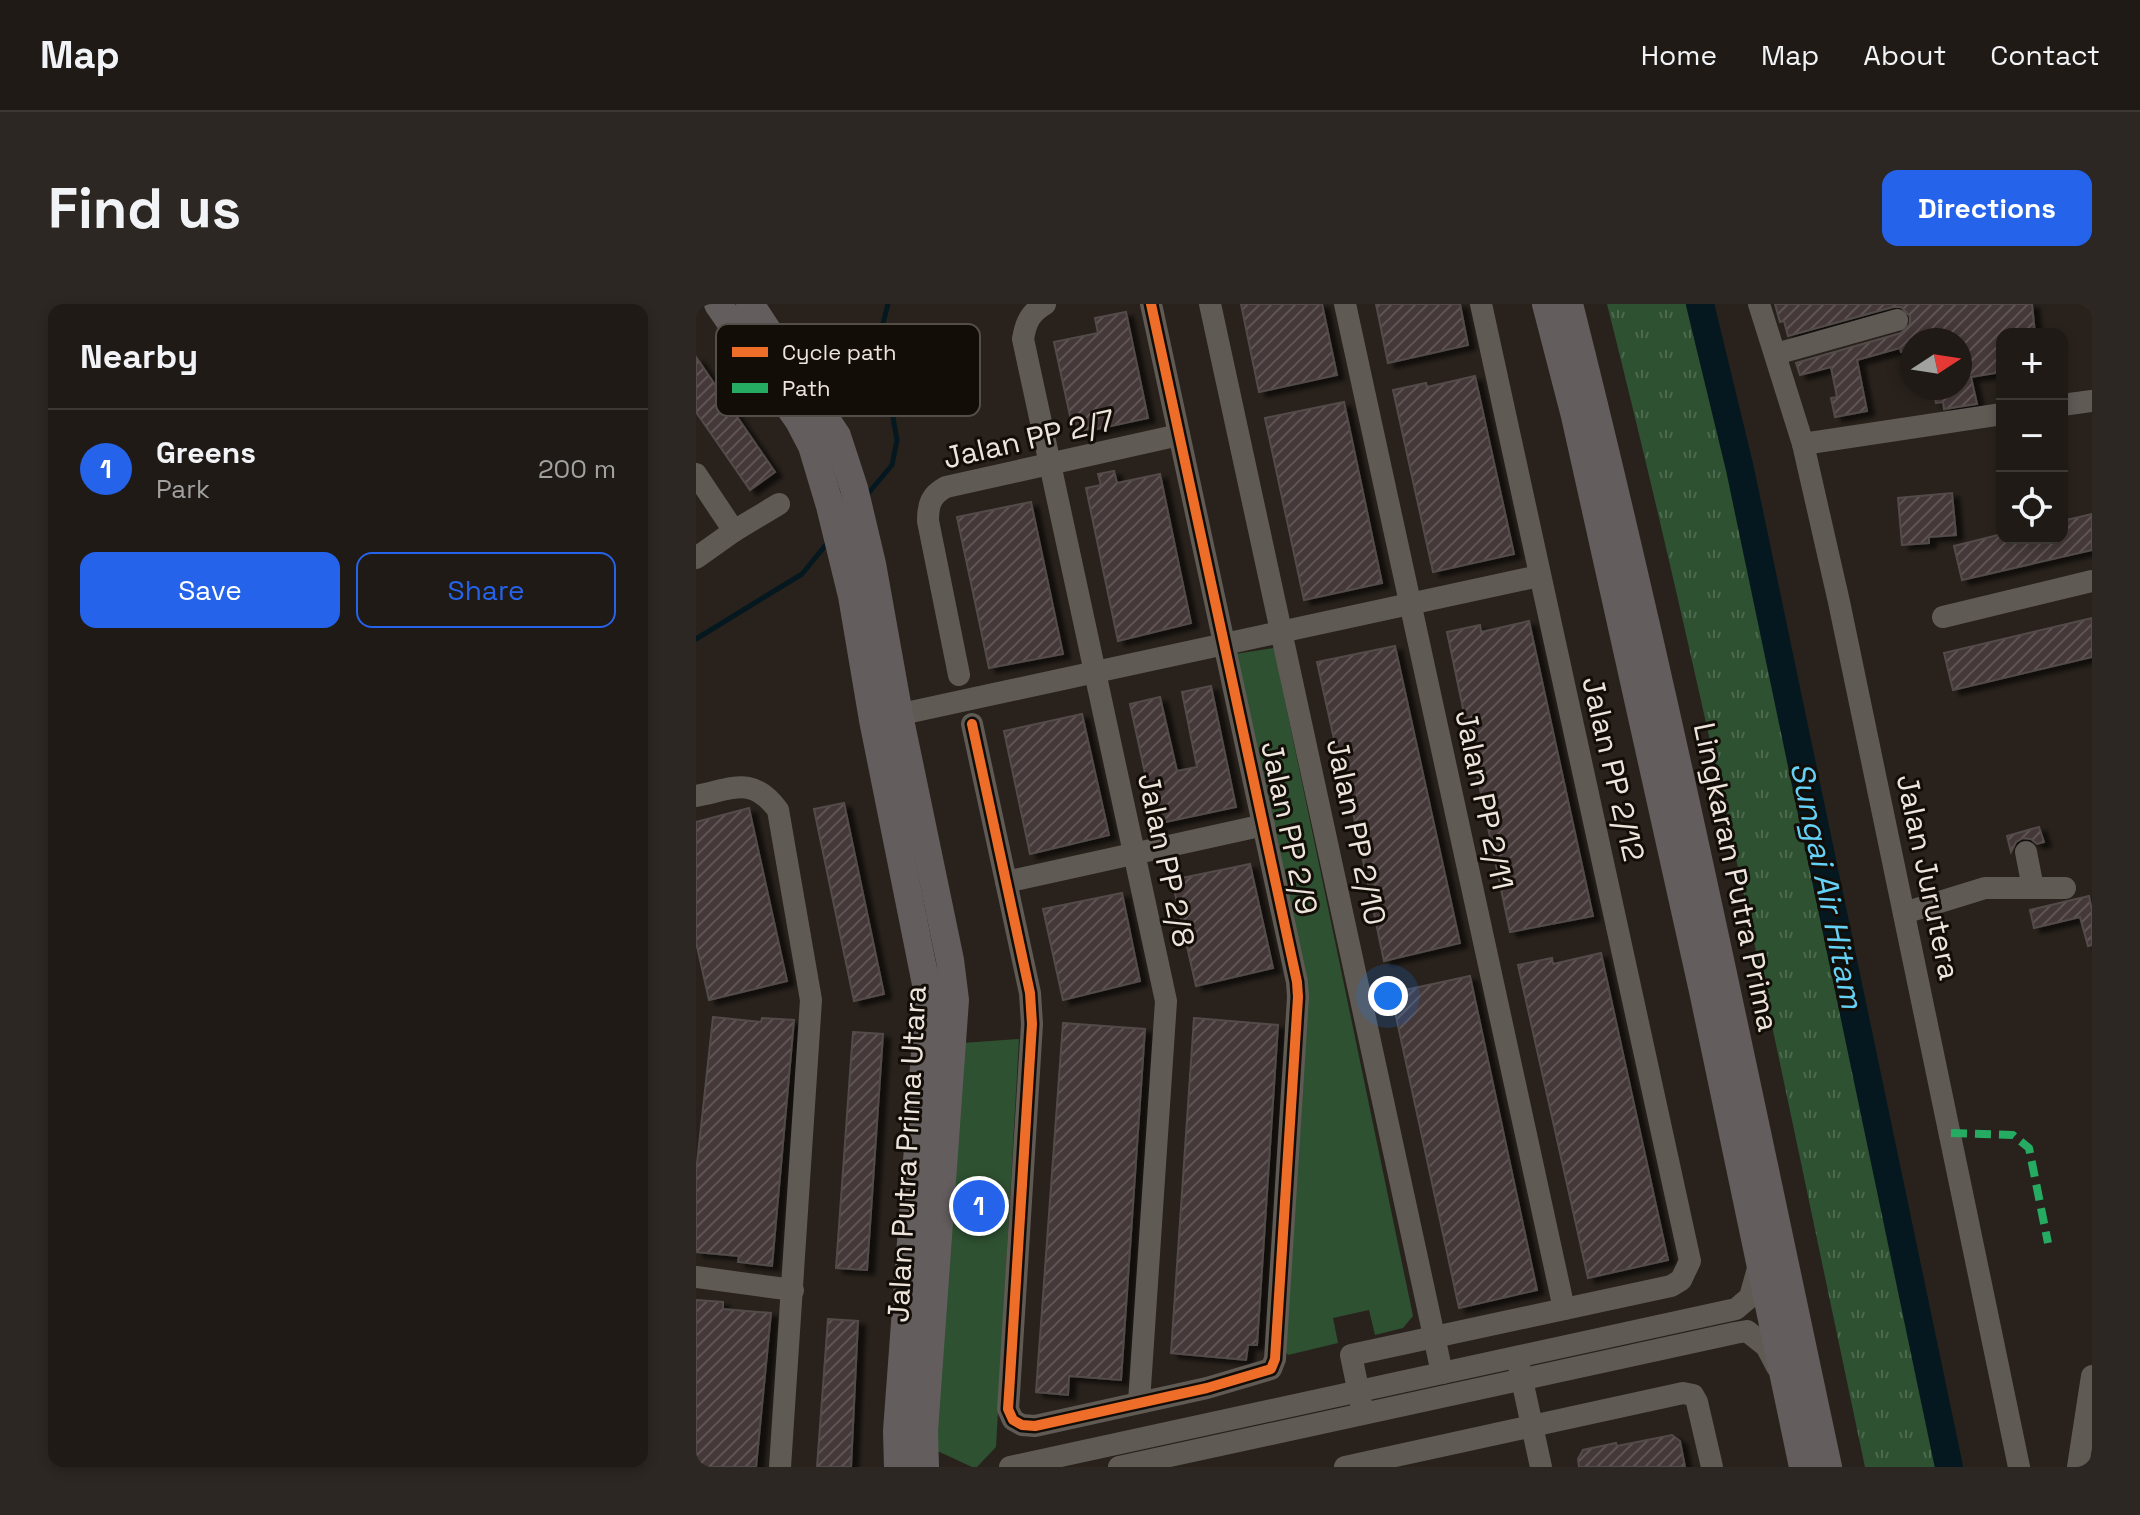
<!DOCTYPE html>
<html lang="en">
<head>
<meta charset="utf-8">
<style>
  :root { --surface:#1f1a15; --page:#2c2722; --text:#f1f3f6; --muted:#a1a1a0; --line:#3c3834; --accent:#2563eb }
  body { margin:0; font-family:"Space Grotesk",sans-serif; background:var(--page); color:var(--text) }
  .controls { position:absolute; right:24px; top:24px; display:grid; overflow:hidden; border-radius:16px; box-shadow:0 4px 12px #0003 }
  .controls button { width:72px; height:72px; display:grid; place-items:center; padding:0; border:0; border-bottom:2px solid var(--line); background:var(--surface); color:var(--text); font:40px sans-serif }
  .compass { position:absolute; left:1204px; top:24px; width:72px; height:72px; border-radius:50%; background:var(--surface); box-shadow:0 4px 12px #0003; rotate:78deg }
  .you { position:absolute; left:692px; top:692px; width:28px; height:28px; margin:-20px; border:6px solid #fff; border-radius:50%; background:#1a73e8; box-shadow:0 0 0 12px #1a73e833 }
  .badge { display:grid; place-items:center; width:52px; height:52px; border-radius:50%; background:var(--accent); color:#fff; font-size:26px; font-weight:700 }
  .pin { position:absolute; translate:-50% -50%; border:4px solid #fff; box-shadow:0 2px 8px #0006 }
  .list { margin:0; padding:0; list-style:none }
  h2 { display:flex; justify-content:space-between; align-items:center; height:104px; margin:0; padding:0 32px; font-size:34px }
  h2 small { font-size:26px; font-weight:400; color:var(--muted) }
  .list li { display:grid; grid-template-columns:52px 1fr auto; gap:24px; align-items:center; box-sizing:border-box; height:120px; padding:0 32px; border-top:2px solid var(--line) }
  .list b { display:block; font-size:30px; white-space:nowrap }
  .list p { margin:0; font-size:26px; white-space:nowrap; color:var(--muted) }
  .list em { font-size:26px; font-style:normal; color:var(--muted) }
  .actions { display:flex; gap:16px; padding:24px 32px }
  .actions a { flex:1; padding:18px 0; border:2px solid var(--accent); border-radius:16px; text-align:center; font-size:28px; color:var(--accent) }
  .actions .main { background:var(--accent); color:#fff }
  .icon { flex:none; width:44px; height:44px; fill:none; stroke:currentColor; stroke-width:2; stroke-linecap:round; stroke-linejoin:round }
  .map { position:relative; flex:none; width:1396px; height:1163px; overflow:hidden; border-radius:16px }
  header { display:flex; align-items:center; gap:48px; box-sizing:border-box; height:112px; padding:0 40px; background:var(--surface); border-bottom:2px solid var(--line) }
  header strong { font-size:38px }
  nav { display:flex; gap:44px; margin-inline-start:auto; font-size:28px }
  .intro { display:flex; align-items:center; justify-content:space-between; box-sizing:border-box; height:192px; padding:0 48px }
  h1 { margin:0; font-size:56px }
  .button { padding:20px 36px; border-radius:16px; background:var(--accent); color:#fff; font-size:28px; font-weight:700 }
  main { display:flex; gap:48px; padding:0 48px }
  aside { flex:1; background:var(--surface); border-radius:16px; box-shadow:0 4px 12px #0003 }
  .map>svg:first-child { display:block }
  .grass { fill:url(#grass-tufts) }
  .park { fill:#2e5131 }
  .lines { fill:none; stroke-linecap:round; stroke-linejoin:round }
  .stream { stroke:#06181f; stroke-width:5 }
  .river { stroke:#06181f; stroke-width:28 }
  .building { fill:url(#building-hatch); stroke:#534c4a; stroke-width:2; filter:url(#shadow) }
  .minor { stroke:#605a55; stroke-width:22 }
  .major { stroke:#635e5d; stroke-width:28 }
  .quiet { stroke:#26ab63; stroke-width:8; stroke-dasharray:16 8; stroke-linecap:butt }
  .cycleway-casing { stroke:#130d08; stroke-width:15 }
  .cycleway { stroke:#ee6e29; stroke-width:10 }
  .labels { text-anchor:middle; stroke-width:6; stroke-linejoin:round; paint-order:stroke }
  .street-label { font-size:30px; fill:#ede4dc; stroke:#130d08 }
  .water-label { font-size:32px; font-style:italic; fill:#64d1f6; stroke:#130d08 }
  .key { fill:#130d08; stroke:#544e48; stroke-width:2 }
  .key-label { font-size:22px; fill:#ede4dc }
</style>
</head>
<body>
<header>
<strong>Map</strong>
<nav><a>Home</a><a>Map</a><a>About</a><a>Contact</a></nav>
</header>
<div class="intro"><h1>Find us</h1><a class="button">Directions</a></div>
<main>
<aside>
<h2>Nearby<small></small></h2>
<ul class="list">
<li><span class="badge">1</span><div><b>Greens</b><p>Park</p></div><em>200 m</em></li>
</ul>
<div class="actions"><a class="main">Save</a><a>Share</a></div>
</aside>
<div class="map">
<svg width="1396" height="1163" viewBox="0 0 1396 1163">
  <defs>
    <pattern id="grass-tufts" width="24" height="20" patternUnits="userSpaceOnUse" patternTransform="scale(2)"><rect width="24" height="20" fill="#2e5131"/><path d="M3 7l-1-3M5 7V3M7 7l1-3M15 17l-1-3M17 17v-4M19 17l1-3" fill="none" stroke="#4d6a4e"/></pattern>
    <pattern id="building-hatch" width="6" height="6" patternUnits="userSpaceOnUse" patternTransform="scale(2)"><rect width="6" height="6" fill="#443738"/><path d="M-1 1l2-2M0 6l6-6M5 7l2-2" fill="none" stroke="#5f5454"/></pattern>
    <filter id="shadow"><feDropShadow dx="7" dy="4.5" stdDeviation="2" flood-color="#0009"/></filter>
  </defs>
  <rect width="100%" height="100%" fill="#29221c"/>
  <path class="grass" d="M 911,0 L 1006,0 L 1033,108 L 1168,713 L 1263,1163 L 1169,1163 C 1087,775 1008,385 911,0 Z"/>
  <g class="park">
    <path d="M 578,344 L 717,1012 L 707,1024 L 679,1031 L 673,1006 L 637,1014 L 642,1039 L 592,1051 L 586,1043 L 609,690 L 539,350 Z"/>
    <path d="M 323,735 L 300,1143 L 281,1163 L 276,1163 L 237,1145 L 266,739 Z"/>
  </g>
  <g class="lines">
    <g class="stream">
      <path d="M 170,192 L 196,161 L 201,136 L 183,35 L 192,0"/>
      <path d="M 0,335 L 106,270 L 133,237"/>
    </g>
    <path class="river" d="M 1004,0 L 1044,165 L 1253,1163"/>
  </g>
  <g class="building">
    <path d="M 545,0 L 626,0 L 641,71 L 563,88 Z"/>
    <path d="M 680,0 L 764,0 L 772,41 L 692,59 Z"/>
    <path d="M 1079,0 L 1336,0 L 1339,30 L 1306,30 L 1306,68 L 1275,73 L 1281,100 L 1248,105 L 1247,98 L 1240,99 L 1237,84 L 1264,84 L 1264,32 L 1249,36 L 1216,36 L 1216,45 L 1205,48 L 1204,44 L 1161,56 L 1171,107 L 1139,113 L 1135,94 L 1141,93 L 1135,63 L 1104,71 L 1100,59 L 1205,29 L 1214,20 L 1214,12 L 1205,3 L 1197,3 L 1092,32 L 1088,17 L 1084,18 Z"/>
    <path d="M 430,8 L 452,114 L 378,130 L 358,38 L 402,29 L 399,14 Z"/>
    <path d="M 0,53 L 79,168 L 54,186 L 0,108 Z"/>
    <path d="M 779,72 L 818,250 L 737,268 L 697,86 L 730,79 L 731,83 Z"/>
    <path d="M 648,98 L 686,279 L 608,296 L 569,114 Z"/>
    <path d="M 418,167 L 421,179 L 464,170 L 495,319 L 422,337 L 390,184 L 405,181 L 402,170 Z"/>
    <path d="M 1256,189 L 1260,231 L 1233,233 L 1233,239 L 1206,241 L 1202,194 Z"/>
    <path d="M 335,198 L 367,350 L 293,364 L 261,213 Z"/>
    <path d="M 1396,210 L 1396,246 L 1266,276 L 1258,242 L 1306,230 L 1306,234 L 1366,234 L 1366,217 Z"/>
    <path d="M 1396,314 L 1396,353 L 1257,386 L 1248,349 Z"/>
    <path d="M 833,317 L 897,612 L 814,628 L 751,328 L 784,321 L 785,328 Z"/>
    <path d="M 699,342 L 764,639 L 688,657 L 654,494 L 651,494 L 621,358 Z"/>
    <path d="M 515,382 L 540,503 L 460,520 L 434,400 L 464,393 L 481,467 L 501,463 L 486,388 Z"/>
    <path d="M 386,410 L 413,531 L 334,550 L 308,427 Z"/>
    <path d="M 148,499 L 188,690 L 158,697 L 118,505 Z"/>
    <path d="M 53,504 L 91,677 L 13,696 L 0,638 L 0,518 Z"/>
    <path d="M 1343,523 L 1348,538 L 1341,540 L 1335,535 L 1327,534 L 1320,538 L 1315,548 L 1311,532 Z"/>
    <path d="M 554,560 L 577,664 L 500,682 L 476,576 Z"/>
    <path d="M 426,589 L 444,677 L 367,696 L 347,605 Z"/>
    <path d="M 1393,592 L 1396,607 L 1396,641 L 1392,642 L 1384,613 L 1338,624 L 1334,606 Z"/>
    <path d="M 905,649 L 972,956 L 892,974 L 822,661 L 856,654 L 857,660 Z"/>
    <path d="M 774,672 L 841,986 L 763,1004 L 695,689 Z"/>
    <path d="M 17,713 L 65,718 L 66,714 L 98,716 L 76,962 L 42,958 L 43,952 L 0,948 L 0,869 Z"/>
    <path d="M 498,714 L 582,721 L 561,1041 L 552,1041 L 550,1056 L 475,1049 Z"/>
    <path d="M 367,719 L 449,725 L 425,1076 L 373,1072 L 372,1091 L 340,1088 Z"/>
    <path d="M 157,728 L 187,730 L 171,966 L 140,964 Z"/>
    <path d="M 0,996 L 27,998 L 27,1005 L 75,1009 L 60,1163 L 0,1163 Z"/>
    <path d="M 132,1015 L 162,1017 L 155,1163 L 121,1163 Z"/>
    <path d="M 976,1131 L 984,1137 L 989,1163 L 883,1163 L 882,1155 L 887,1146 L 920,1139 L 921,1142 Z"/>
  </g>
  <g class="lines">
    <g class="minor">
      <path d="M 349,0 C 334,9 330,18 327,35 L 470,697 L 443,1098"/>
      <path d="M 514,0 L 746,1069"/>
      <path d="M 649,0 L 868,1005"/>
      <path d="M 1063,0 L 1107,140 L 1143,298 L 1323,1163"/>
      <path d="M 1080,50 L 1201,16"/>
      <path d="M 1366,101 L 1396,97"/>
      <path d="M 1107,140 L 1306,110"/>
      <path d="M 0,170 L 38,227"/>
      <path d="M 0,254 L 38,227 L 83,200"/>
      <path d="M 1247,313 L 1396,277"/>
      <path d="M 263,371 L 232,217 C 232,200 235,191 250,183 L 483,131"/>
      <path d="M 187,414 L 843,272"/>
      <path d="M 276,420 L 334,689 L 336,720 L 313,1090 L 312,1105 L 317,1116 L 326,1121 L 339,1122 L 511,1084 L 575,1065 L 579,1055 L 602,693 L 601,678 L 455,0"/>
      <path d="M 0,492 C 37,485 56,471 82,506 L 115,696 L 84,1163"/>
      <path d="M 1330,548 L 1337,584"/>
      <path d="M 310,578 L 568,521"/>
      <path d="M 1208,609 L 1289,584 L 1369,584"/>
      <path d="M 0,973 L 97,986"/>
      <path d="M 823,1062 L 845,1163"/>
      <path d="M 667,1109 L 655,1051 L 975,982 L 985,976 L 994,957 L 785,0"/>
      <path d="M 314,1163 L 1040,1005 L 1054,993 L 1063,961"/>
      <path d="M 423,1163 L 1039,1029 L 1051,1027 L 1070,1042 L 1081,1063"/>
      <path d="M 649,1163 L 987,1089 L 997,1091 L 1001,1098 L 1016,1163"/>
      <path d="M 1382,1163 L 1396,1072"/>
    </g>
    <g class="major">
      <path d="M 22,0 L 103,117 L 116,142 L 134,202 L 156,292 L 177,416 L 233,695 L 201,1127 L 202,1163"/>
      <path d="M 54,0 L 141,132 L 158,184 L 176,260 L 203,411 L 254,656 L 259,696 L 228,1127 L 229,1163"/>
      <path d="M 850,0 L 879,112 L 1007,687 L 1107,1163"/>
      <path d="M 873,0 C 970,385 1049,775 1132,1163"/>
    </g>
    <path class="quiet" d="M 1255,829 L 1317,831 L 1333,844 L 1352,939"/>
    <defs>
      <path id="cycleway" d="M 276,420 L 334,689 L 336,720 L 313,1090 L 312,1105 L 317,1116 L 326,1121 L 339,1122 L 511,1084 L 575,1065 L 579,1055 L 602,693 L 601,678 L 455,0"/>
    </defs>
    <use href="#cycleway" class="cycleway-casing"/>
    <use href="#cycleway" class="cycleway"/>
  </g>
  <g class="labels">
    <g class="street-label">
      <text transform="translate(333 135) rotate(-13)" y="10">Jalan PP 2/7</text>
      <text transform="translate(917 465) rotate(77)" y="10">Jalan PP 2/12</text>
      <text transform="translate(788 496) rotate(78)" y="10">Jalan PP 2/11</text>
      <text transform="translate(593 524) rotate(78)" y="10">Jalan PP 2/9</text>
      <text transform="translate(660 528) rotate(78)" y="10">Jalan PP 2/10</text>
      <text transform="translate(470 556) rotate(78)" y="10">Jalan PP 2/8</text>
      <text transform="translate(1040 573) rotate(78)" y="10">Lingkaran Putra Prima</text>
      <text transform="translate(1232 573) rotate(78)" y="10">Jalan Jurutera</text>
      <text transform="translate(211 850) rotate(-87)" y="10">Jalan Putra Prima Utara</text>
    </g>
    <g class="water-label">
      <text transform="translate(1131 581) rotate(78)" y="11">Sungai Air Hitam</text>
    </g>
  </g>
  <rect x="20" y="20" width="264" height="92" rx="12" class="key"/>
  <rect x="36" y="43" width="36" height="10" fill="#ee6e29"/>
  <rect x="36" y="79" width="36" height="10" fill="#26ab63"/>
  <g class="key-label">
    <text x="86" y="56">Cycle path</text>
    <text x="86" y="92">Path</text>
  </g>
</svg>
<div class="controls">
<button>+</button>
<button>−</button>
<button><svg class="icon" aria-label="locate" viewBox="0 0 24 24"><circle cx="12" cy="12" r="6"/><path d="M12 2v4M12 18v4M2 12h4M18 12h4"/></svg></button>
</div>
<svg class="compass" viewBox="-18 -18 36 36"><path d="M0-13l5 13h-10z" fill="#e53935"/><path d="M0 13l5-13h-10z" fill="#a1a1a0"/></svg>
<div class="you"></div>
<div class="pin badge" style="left:283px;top:902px">1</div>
</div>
</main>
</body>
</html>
